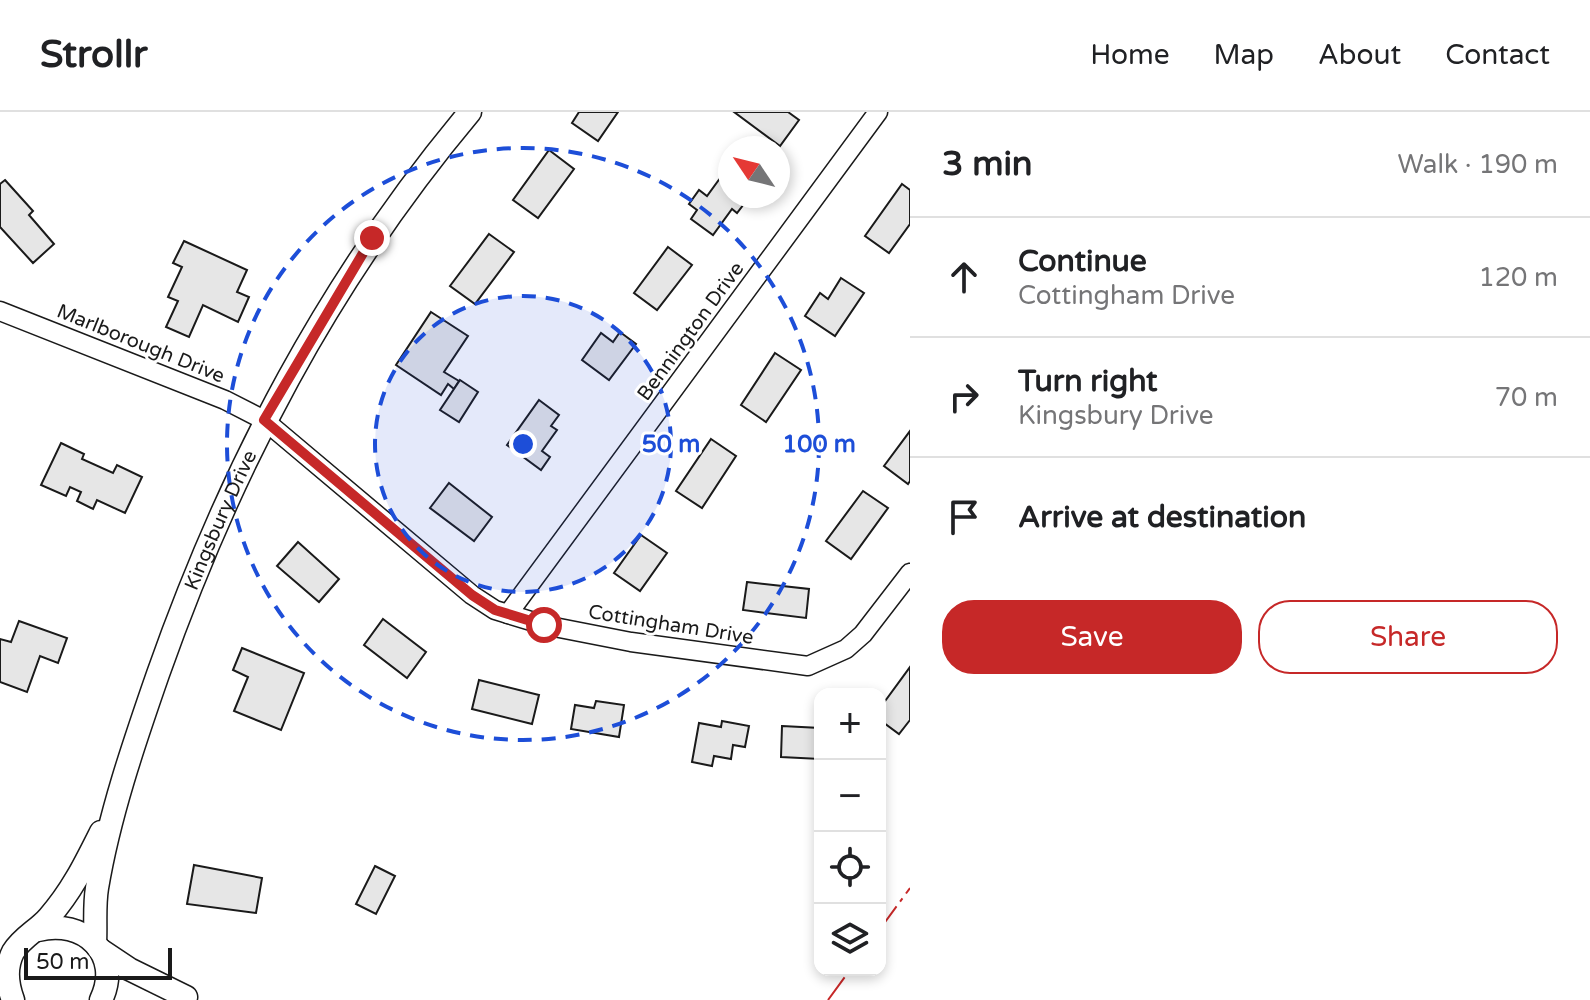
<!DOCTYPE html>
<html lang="en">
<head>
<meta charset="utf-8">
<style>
  :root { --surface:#fff; --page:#f2f2f2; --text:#202124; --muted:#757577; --line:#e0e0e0; --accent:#c62828 }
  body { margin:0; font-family:"Varela Round",sans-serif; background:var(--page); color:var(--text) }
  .controls { position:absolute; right:24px; bottom:24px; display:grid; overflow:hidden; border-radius:16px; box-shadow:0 4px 12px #0003 }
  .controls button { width:72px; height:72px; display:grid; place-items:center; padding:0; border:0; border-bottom:2px solid var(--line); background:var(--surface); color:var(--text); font:40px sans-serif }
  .compass { position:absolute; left:718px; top:24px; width:72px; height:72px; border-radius:50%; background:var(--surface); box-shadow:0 4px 12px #0003; rotate:305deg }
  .scale { position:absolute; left:24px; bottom:20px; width:148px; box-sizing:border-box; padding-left:8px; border:4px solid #1a1a1a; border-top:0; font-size:22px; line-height:28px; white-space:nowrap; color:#1a1a1a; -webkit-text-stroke:6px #fff; paint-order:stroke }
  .stop { position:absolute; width:24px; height:24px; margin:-18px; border:6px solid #c62828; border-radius:50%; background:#fff }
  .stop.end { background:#c62828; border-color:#fff; box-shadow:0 2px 8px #0008 }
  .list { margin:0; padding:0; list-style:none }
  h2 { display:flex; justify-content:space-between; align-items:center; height:104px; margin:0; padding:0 32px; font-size:34px }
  h2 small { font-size:26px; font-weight:400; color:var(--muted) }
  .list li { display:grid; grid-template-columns:52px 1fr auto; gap:24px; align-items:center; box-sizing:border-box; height:120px; padding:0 32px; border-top:2px solid var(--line) }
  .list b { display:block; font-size:30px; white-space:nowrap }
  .list p { margin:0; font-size:26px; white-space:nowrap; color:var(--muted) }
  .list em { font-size:26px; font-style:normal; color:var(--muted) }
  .actions { display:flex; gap:16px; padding:24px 32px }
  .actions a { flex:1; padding:18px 0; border:2px solid var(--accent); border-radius:32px; text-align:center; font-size:28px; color:var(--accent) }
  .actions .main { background:var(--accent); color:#fff }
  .icon { flex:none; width:44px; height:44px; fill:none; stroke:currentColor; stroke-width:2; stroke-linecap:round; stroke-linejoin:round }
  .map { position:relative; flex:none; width:910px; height:888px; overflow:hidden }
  header { display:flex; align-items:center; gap:48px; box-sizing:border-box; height:112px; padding:0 40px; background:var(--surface); border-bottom:2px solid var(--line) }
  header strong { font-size:38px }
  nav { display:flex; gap:44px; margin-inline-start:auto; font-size:28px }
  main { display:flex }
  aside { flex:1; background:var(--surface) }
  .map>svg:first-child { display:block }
  .building { fill:#e6e6e6; stroke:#1a1a1a; stroke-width:2 }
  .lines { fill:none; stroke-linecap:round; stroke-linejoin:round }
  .minor-casing { stroke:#1a1a1a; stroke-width:21 }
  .tertiary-casing { stroke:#1a1a1a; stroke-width:25 }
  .minor { stroke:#fff; stroke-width:18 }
  .tertiary { stroke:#fff; stroke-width:22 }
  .power { stroke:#c62828; stroke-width:2; stroke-dasharray:28 6 4 6; stroke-linecap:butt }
  .route { stroke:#c62828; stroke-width:10 }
  .ring { fill:none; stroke:#1d4ed8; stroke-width:4; stroke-dasharray:14 10 }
  .labels { text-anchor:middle; stroke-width:6; stroke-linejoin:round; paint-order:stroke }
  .street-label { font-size:20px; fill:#1a1a1a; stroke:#fff }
  .centre { fill:#1d4ed8; stroke:#fff; stroke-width:4 }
  .ring-label { font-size:24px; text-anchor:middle; font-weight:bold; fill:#1d4ed8; stroke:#fff; stroke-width:6; stroke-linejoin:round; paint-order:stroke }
</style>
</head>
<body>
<header>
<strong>Strollr</strong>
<nav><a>Home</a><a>Map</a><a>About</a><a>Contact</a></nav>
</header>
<main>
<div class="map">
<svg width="910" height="888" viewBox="0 0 910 888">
  <rect width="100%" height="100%" fill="#fff"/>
  <g class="building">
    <path d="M 579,0 L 618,0 L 598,29 L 572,11 Z"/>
    <path d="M 734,0 L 788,0 L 799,8 L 780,34 Z"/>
    <path d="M 549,38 L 574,57 L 538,106 L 513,88 Z"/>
    <path d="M 726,58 L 730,62 L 730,84 L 750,84 L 737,101 L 732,97 L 713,123 L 691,107 L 697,98 L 689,92 L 699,78 L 707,84 Z"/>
    <path d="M 5,68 L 33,99 L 29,103 L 54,132 L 33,151 L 0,115 L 0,72 Z"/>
    <path d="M 902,72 L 910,78 L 910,112 L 889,141 L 865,124 Z"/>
    <path d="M 489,122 L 514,140 L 475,192 L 450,174 Z"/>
    <path d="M 184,129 L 247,158 L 237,180 L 249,185 L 238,210 L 203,193 L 189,225 L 166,215 L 178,189 L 168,185 L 182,155 L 173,151 Z"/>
    <path d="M 668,135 L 692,153 L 657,198 L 634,181 Z"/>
    <path d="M 841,166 L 864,181 L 835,224 L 805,204 L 820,181 L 828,187 Z"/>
    <path d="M 431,200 L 468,224 L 444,260 L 459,269 L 454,277 L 448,272 L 441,283 L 396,253 Z"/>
    <path d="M 620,220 L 636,232 L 609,268 L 582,248 L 601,221 L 613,230 Z"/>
    <path d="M 775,241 L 801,258 L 766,310 L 741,293 Z"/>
    <path d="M 460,268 L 478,280 L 459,310 L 440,298 Z"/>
    <path d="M 539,288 L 559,303 L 551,314 L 557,318 L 542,339 L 550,345 L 541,358 L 507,333 Z"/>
    <path d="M 910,319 L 910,369 L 908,372 L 884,354 Z"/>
    <path d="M 711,327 L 736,344 L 702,396 L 676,379 Z"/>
    <path d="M 61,331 L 84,342 L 82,347 L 113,361 L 117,353 L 142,365 L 125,401 L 97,388 L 93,397 L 77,389 L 81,380 L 70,375 L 66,384 L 41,373 Z"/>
    <path d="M 449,371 L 492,405 L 474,429 L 430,396 Z"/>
    <path d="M 863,379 L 888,396 L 851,447 L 826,429 Z"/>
    <path d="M 641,423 L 667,441 L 640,479 L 614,461 Z"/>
    <path d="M 298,430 L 339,467 L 319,490 L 277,454 Z"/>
    <path d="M 747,470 L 809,477 L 806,506 L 743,498 Z"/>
    <path d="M 383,507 L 426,540 L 407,566 L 364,533 Z"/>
    <path d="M 19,509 L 67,526 L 58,551 L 40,544 L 27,580 L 0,570 L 0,527 L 11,530 Z"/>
    <path d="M 242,536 L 304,561 L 281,618 L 234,599 L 248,565 L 233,558 Z"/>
    <path d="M 910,555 L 910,608 L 899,622 L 880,608 L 880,596 Z"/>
    <path d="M 479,568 L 539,583 L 532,612 L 472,597 Z"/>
    <path d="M 596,589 L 624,593 L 619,625 L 571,617 L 575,593 L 594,596 Z"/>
    <path d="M 722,609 L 749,614 L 745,635 L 733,633 L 731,647 L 714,644 L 712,654 L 692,650 L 699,611 L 721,615 Z"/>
    <path d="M 782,614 L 820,616 L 820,647 L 781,645 Z"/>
    <path d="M 194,753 L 262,766 L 256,801 L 187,792 Z"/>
    <path d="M 375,754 L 395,764 L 376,802 L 356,792 Z"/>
  </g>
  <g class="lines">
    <defs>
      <g id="minor">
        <path d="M 0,199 L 225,288 L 264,308 L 472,483 L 495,498 L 544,513 L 631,530 L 808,554 L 846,537 L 863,522 L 910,461"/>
        <path d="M 508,502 L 878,0"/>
      </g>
      <g id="tertiary">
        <path d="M 38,818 C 83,806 123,842 101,888"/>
        <path id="s1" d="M 95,831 C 96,813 94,794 97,776 C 109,704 134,631 158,562 C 231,355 329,168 470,0"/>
        <path d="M 99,837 L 129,857 L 186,885"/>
        <path d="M 13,888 C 7,872 5,856 13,840 C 22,825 38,818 49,805 C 72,779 86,750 101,720"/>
      </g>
    </defs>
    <use href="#minor" class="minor-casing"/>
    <use href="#tertiary" class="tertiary-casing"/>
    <use href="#minor" class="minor"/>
    <use href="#tertiary" class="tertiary"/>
    <g class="power">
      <path d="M 880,817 L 910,776"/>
      <path d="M 828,888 L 850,858"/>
    </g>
  </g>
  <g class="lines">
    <path class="route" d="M 372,126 L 264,308 L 472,483 L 495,498 L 544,513"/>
  </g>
  <circle cx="523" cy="332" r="148" fill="#1d4ed8" fill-opacity=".12"/>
  <g class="ring">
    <circle cx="523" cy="332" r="148"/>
    <circle cx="523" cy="332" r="296"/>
  </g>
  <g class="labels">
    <g class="street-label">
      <text transform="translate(690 219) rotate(-54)" y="7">Bennington Drive</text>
      <text transform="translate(141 231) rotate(22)" y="7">Marlborough Drive</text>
      <text dy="7" stroke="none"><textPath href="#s1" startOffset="444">Kingsbury Drive</textPath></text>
      <text transform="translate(671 512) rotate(9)" y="7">Cottingham Drive</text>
    </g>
  </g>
  <circle cx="523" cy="332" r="12" class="centre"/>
  <g class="ring-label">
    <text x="671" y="340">50 m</text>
    <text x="819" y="340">100 m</text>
  </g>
</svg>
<div class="controls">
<button>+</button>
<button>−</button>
<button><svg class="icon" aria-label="locate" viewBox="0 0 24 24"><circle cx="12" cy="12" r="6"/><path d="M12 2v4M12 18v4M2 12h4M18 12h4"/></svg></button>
<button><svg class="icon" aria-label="layers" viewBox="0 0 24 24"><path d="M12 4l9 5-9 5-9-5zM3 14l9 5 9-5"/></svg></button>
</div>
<svg class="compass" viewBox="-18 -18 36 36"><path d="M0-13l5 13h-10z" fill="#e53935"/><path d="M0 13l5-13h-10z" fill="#757577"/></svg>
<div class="scale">50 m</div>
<div class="stop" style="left:544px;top:513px"></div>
<div class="stop end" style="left:372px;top:126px"></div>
</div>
<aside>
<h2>3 min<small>Walk · 190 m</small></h2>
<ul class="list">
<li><svg class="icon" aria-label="ahead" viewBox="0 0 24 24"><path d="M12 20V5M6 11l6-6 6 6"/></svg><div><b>Continue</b><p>Cottingham Drive</p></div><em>120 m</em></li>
<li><svg class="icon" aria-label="right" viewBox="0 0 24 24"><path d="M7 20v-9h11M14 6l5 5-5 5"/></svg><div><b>Turn right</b><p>Kingsbury Drive</p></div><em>70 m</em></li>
<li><svg class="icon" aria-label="arrive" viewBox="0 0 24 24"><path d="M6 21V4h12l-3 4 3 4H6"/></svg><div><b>Arrive at destination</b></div></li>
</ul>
<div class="actions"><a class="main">Save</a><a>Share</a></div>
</aside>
</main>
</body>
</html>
